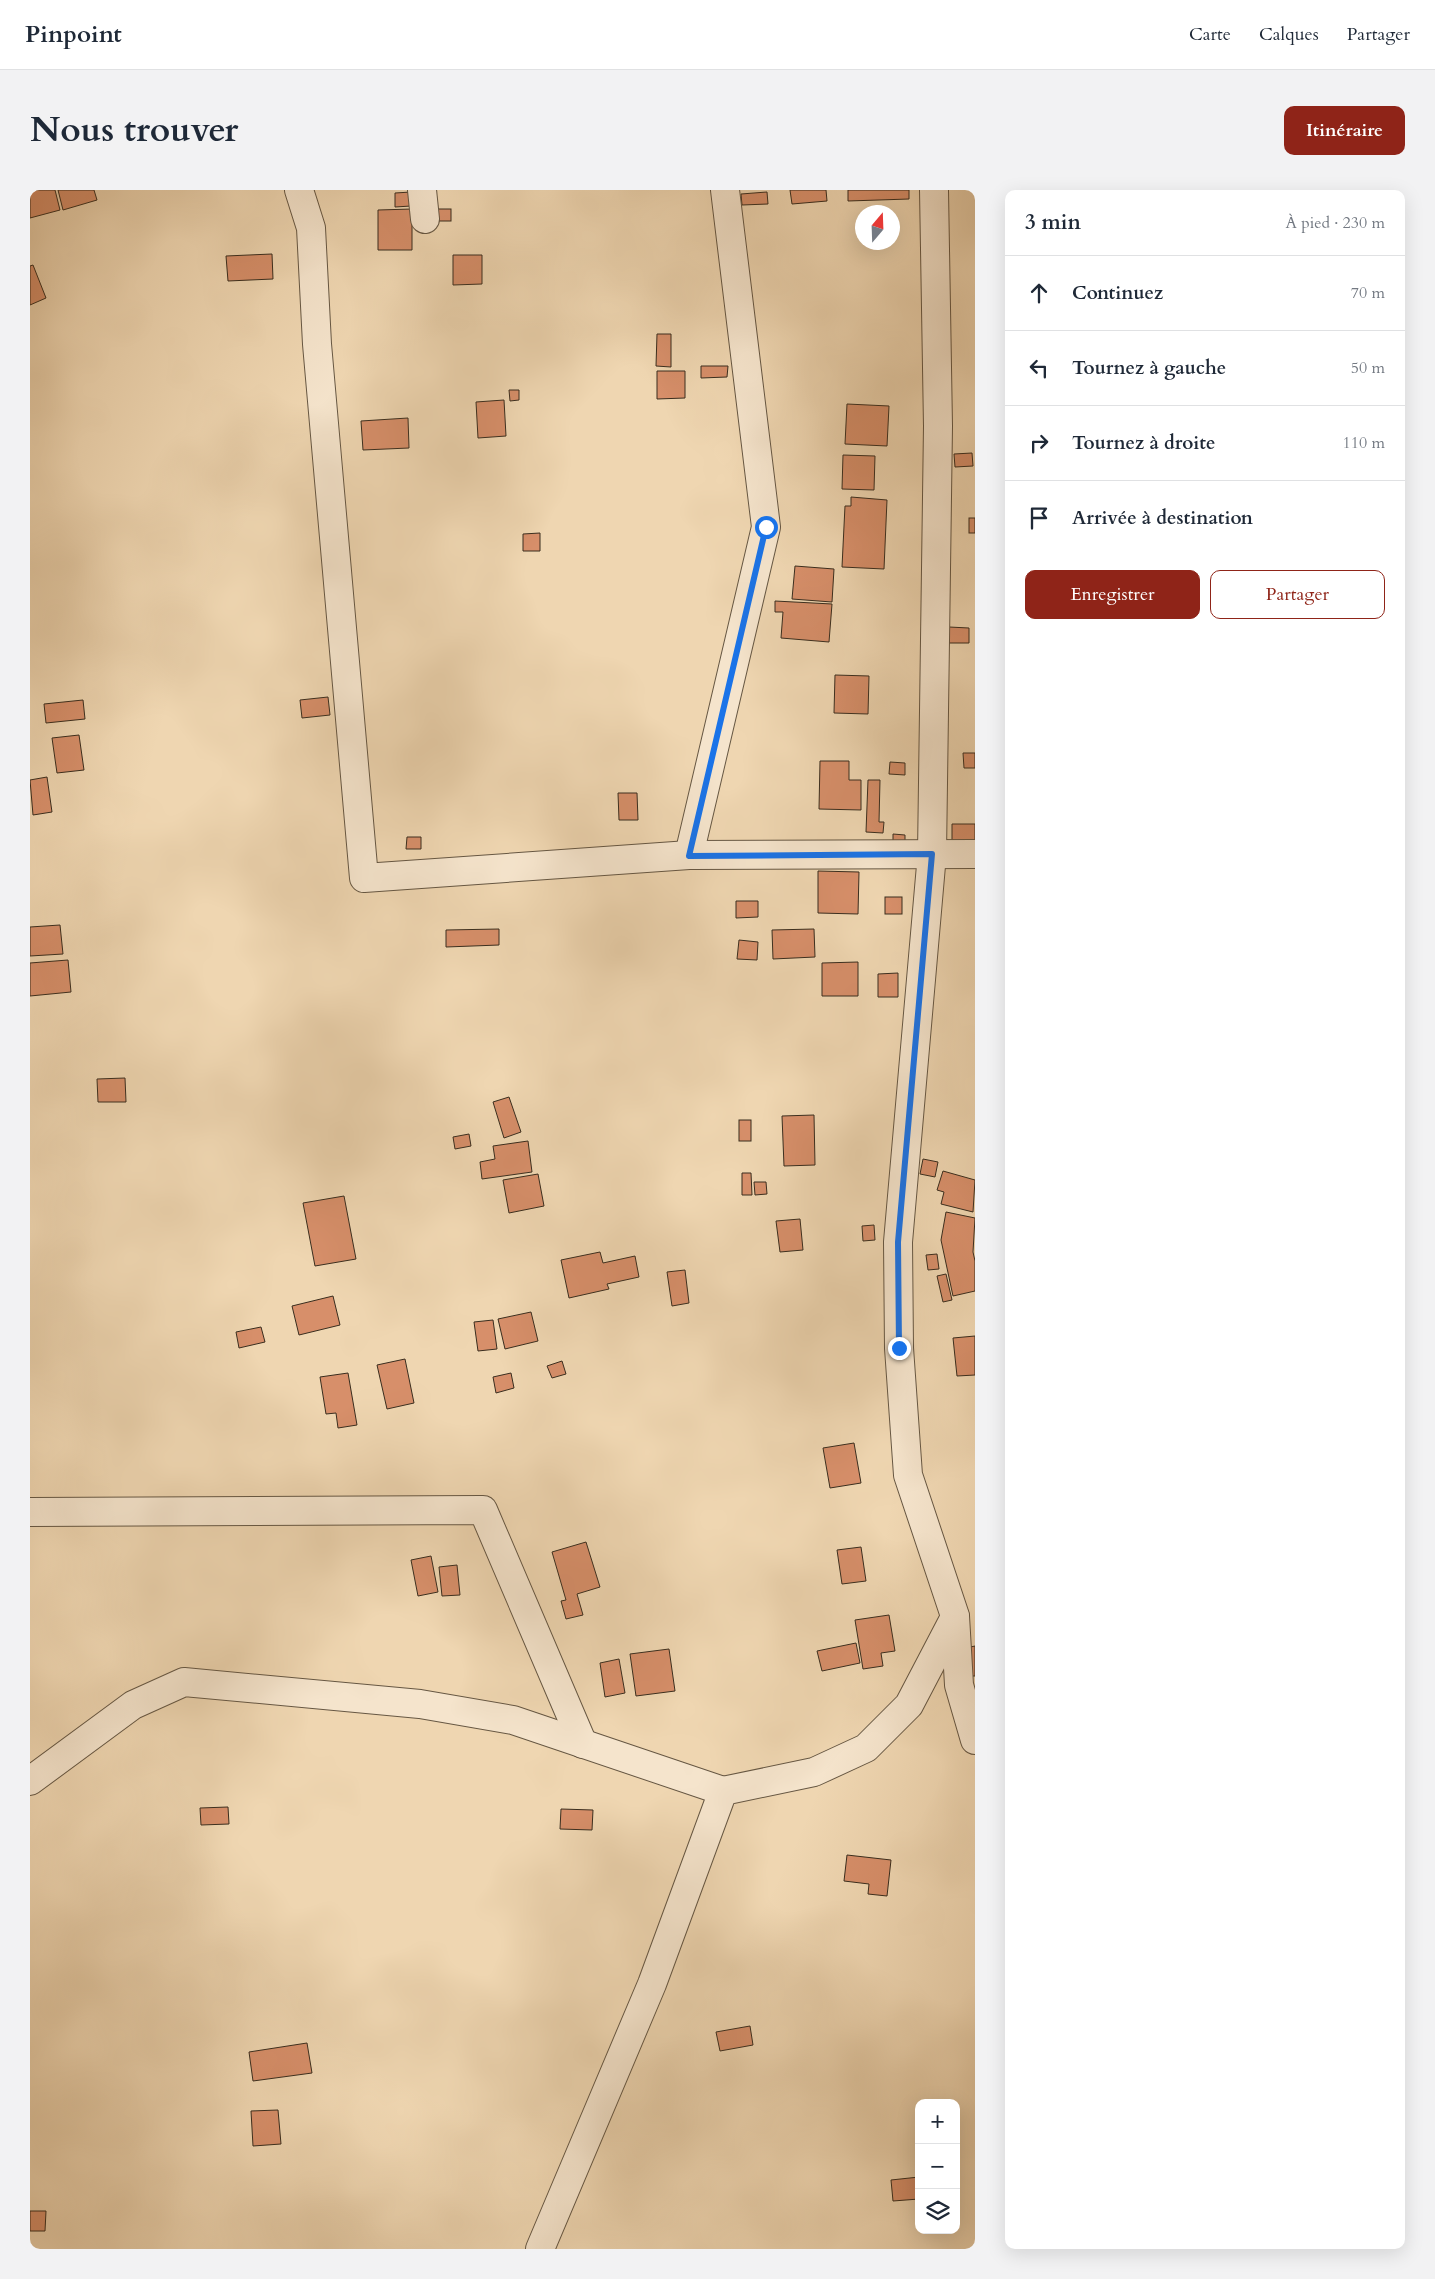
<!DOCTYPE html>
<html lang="fr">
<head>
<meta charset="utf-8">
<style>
  :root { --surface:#fff; --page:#f2f2f3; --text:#1f2937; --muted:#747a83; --line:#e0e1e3; --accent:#8f2418 }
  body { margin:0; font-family:Cardo,serif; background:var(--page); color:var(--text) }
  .controls { position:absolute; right:15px; bottom:15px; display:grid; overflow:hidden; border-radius:10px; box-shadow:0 5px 20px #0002 }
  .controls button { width:45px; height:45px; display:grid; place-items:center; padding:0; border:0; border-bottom:1px solid var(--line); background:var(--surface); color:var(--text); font:25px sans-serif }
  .compass { position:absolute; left:825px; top:15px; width:45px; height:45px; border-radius:50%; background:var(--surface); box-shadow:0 5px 20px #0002; rotate:19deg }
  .stop { position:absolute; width:15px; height:15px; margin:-11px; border:4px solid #1a73e8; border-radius:50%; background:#fff }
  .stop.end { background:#1a73e8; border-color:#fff; box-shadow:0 1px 5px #0008 }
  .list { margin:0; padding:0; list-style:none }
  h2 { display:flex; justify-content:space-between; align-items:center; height:65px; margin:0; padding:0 20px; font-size:21px }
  h2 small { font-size:16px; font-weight:400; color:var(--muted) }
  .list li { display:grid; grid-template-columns:32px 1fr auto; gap:15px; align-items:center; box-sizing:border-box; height:75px; padding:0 20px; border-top:1px solid var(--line) }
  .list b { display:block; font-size:19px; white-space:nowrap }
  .list em { font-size:16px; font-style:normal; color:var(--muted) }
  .actions { display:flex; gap:10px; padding:15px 20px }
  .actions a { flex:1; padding:11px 0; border:1px solid var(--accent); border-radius:10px; text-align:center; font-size:18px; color:var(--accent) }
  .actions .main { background:var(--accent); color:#fff }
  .icon { flex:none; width:28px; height:28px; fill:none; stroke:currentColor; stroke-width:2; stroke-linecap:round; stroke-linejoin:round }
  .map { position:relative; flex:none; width:945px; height:2059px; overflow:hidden; border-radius:10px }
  header { display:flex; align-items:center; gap:30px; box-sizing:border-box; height:70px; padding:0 25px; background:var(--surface); border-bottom:1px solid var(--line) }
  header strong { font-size:24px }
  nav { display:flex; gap:28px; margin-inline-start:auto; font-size:18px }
  .intro { display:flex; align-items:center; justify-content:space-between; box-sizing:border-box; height:120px; padding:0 30px }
  h1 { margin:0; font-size:35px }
  .button { padding:12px 22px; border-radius:10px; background:var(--accent); color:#fff; font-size:18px; font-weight:700 }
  main { display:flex; gap:30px; padding:0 30px }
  aside { flex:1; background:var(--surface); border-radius:10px; box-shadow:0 5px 20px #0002 }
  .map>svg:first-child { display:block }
  .building { fill:#d78f6a; stroke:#392d1e }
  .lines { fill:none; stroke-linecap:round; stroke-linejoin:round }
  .street-casing { stroke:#665743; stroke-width:30 }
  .street { stroke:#f5e4cc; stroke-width:28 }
  .route { stroke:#1a73e8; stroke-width:6 }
</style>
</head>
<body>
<header>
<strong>Pinpoint</strong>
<nav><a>Carte</a><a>Calques</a><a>Partager</a></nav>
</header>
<div class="intro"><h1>Nous trouver</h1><a class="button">Itinéraire</a></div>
<main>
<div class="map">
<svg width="945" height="2059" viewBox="0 0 945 2059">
  <rect width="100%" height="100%" fill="#efd6b1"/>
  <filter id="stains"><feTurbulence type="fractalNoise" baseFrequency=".004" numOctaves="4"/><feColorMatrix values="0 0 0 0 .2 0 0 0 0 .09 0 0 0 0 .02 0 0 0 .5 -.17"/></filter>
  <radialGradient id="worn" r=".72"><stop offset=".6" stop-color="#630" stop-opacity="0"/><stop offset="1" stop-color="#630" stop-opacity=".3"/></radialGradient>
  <g class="building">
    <path d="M 0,0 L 25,0 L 30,20 L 0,28 Z"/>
    <path d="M 28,0 L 64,0 L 67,10 L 33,20 Z"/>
    <path d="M 760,0 L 796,0 L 797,11 L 762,14 Z"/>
    <path d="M 818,0 L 879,0 L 879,9 L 818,11 Z"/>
    <path d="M 381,2 L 381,16 L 365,17 L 365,3 Z"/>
    <path d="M 737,2 L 738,14 L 712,15 L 711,4 Z"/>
    <path d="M 382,19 L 382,60 L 348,60 L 348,20 Z"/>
    <rect x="404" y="19" width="17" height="12"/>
    <path d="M 242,64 L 243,89 L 198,91 L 196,66 Z"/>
    <path d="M 423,65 L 452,65 L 452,94 L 423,95 Z"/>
    <path d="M 3,75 L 16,108 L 0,115 L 0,76 Z"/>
    <path d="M 627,144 L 641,144 L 641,177 L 626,176 Z"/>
    <path d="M 671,176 L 698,176 L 697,187 L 671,188 Z"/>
    <path d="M 627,181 L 655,181 L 655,208 L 627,209 Z"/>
    <path d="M 479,200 L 489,200 L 489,210 L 480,211 Z"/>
    <path d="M 474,210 L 476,246 L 448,248 L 446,212 Z"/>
    <path d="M 817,214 L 859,216 L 857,256 L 815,254 Z"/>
    <path d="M 378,228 L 379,258 L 333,260 L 331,231 Z"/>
    <path d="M 942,263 L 943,276 L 925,277 L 924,264 Z"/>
    <path d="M 813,265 L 845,266 L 844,300 L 812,299 Z"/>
    <path d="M 821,307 L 857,310 L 854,379 L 812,377 L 815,316 L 821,316 Z"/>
    <rect x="939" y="328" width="6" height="15"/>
    <path d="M 510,343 L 510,361 L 493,361 L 493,344 Z"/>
    <path d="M 765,376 L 804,379 L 802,412 L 762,409 Z"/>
    <path d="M 745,411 L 802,414 L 799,452 L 751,448 L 753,422 L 745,422 Z"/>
    <path d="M 919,437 L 939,438 L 939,453 L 919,453 Z"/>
    <path d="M 805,485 L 839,486 L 838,524 L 804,523 Z"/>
    <path d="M 298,507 L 300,525 L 272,528 L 270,510 Z"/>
    <path d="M 53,510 L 55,529 L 16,533 L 14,514 Z"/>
    <path d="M 49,545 L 54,580 L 27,583 L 22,548 Z"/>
    <path d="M 933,563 L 945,563 L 945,578 L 934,578 Z"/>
    <path d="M 790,571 L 819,571 L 819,590 L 831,590 L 831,620 L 789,619 Z"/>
    <path d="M 860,572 L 875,573 L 875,585 L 859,584 Z"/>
    <path d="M 17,587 L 22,622 L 3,625 L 0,590 Z"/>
    <path d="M 838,590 L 850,590 L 849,632 L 854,632 L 853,643 L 836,642 Z"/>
    <path d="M 588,603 L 607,603 L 608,630 L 589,630 Z"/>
    <path d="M 922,634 L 945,634 L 945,652 L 922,653 Z"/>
    <path d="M 863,644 L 875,645 L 875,655 L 863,655 Z"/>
    <path d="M 377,647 L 391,647 L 391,659 L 376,659 Z"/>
    <path d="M 788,681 L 829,682 L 828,724 L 788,723 Z"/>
    <rect x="855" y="707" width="17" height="17"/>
    <path d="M 706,711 L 728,711 L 728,727 L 706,728 Z"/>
    <path d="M 30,735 L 33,764 L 0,766 L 0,737 Z"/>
    <path d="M 469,739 L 469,755 L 416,757 L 416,740 Z"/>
    <path d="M 784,739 L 785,767 L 743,769 L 742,740 Z"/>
    <path d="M 709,750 L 728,752 L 727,770 L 707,769 Z"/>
    <path d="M 38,770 L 41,802 L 0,806 L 0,773 Z"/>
    <path d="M 828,772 L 828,806 L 792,806 L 792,773 Z"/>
    <path d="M 868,783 L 868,807 L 848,807 L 848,784 Z"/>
    <path d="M 95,888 L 96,912 L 68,912 L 67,889 Z"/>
    <path d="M 479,907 L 491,942 L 474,948 L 463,912 Z"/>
    <path d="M 784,925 L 785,975 L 754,976 L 752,926 Z"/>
    <rect x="709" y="930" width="12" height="21"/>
    <path d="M 439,944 L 441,956 L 425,959 L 423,947 Z"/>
    <path d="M 498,951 L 502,982 L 452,989 L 450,972 L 465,969 L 463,956 Z"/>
    <path d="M 893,969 L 908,972 L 905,987 L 890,984 Z"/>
    <path d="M 913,981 L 945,990 L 943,1022 L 911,1014 L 914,1002 L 907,1000 Z"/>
    <path d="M 712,983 L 721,983 L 722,1005 L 712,1005 Z"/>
    <path d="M 508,984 L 514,1016 L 479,1023 L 473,990 Z"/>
    <path d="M 724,992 L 736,992 L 737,1004 L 725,1005 Z"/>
    <path d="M 314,1006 L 326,1069 L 285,1076 L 273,1013 Z"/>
    <path d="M 916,1022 L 945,1028 L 943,1062 L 945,1071 L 945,1101 L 923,1106 L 911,1050 Z"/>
    <path d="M 770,1029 L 773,1060 L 750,1062 L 746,1031 Z"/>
    <path d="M 844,1035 L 845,1050 L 833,1051 L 832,1036 Z"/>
    <path d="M 570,1062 L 573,1073 L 605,1066 L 609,1087 L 577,1094 L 579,1099 L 539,1108 L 531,1070 Z"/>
    <path d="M 907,1064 L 909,1079 L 898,1080 L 896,1065 Z"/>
    <path d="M 655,1080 L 659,1113 L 642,1116 L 637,1082 Z"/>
    <path d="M 916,1084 L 922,1110 L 913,1112 L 907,1086 Z"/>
    <path d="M 303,1106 L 310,1135 L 269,1145 L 262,1116 Z"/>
    <path d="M 501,1122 L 508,1151 L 475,1159 L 468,1129 Z"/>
    <path d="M 463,1130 L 467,1159 L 448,1161 L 444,1132 Z"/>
    <path d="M 231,1137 L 235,1152 L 209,1158 L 206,1142 Z"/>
    <path d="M 945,1146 L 945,1185 L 927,1186 L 923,1148 Z"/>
    <path d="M 375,1169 L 384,1213 L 357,1219 L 347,1175 Z"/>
    <path d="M 532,1171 L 536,1184 L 522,1188 L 517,1176 Z"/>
    <path d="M 318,1183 L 327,1235 L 308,1238 L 306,1223 L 296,1224 L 290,1187 Z"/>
    <path d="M 481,1183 L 484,1198 L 466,1203 L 463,1187 Z"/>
    <path d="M 824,1253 L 831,1293 L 800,1298 L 793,1258 Z"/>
    <path d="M 556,1352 L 570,1397 L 547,1404 L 553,1425 L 536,1429 L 531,1411 L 536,1410 L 522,1362 Z"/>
    <path d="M 831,1357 L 836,1391 L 812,1394 L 807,1360 Z"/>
    <path d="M 401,1366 L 408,1402 L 388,1406 L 381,1370 Z"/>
    <path d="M 427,1375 L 430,1405 L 412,1406 L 409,1377 Z"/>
    <path d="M 859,1425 L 865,1461 L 851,1463 L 853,1476 L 833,1479 L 825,1430 Z"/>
    <path d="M 826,1453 L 830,1473 L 792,1481 L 787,1461 Z"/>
    <path d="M 945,1456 L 945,1486 L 941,1486 L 936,1458 Z"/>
    <path d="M 639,1459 L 645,1501 L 606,1506 L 600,1464 Z"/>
    <path d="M 589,1469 L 595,1503 L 575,1507 L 570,1473 Z"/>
    <path d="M 198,1617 L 199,1634 L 171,1635 L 170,1618 Z"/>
    <path d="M 531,1619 L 563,1620 L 562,1640 L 530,1639 Z"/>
    <path d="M 817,1665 L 861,1670 L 857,1706 L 838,1704 L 839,1694 L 814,1691 Z"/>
    <path d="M 720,1836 L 723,1855 L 690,1861 L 686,1842 Z"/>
    <path d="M 277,1853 L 282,1883 L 223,1891 L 219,1862 Z"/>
    <path d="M 248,1920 L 251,1954 L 223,1956 L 221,1921 Z"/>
    <path d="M 889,1987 L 889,2009 L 863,2011 L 861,1990 Z"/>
    <path d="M 0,2021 L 16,2021 L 15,2041 L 0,2041 Z"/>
  </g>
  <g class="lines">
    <defs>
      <g id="street">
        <path d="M 269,0 L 281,38 L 287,154 L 334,688 L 659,665 L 945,664"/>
        <path d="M 392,0 L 395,29"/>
        <path d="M 904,0 L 908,236 L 902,664 L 868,1052 L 869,1158 L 878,1285 L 925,1426 L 929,1495 L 945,1550"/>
        <path d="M 659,665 L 736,337 L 695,0"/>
        <path d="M 0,1322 L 453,1320 L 553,1554"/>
        <path d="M 0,1591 L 103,1515 L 154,1492 L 390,1514 L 483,1530 L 693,1601"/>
        <path d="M 510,2059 L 622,1794 L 693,1601 L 784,1582 L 836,1558 L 879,1515 L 925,1427"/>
      </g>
    </defs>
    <use href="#street" class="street-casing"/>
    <use href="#street" class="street"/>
  </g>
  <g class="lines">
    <path class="route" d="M 736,337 L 659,666 L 902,664 L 868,1052 L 869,1158"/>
  </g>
  <rect width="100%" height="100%" filter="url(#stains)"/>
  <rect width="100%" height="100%" fill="url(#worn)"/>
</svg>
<div class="controls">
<button>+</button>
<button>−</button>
<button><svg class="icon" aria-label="layers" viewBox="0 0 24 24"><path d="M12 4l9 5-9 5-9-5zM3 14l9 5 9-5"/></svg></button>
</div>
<svg class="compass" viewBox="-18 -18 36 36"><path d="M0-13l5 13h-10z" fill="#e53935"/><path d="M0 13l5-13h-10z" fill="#747a83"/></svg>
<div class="stop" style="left:736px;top:337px"></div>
<div class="stop end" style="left:869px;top:1158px"></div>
</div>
<aside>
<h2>3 min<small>À pied · 230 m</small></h2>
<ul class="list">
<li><svg class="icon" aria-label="ahead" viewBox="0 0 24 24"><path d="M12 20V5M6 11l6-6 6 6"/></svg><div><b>Continuez</b></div><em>70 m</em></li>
<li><svg class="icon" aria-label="left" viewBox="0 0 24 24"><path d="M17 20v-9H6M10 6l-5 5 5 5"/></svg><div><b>Tournez à gauche</b></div><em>50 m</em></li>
<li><svg class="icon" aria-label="right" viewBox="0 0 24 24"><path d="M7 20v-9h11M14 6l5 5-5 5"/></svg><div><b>Tournez à droite</b></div><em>110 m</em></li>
<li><svg class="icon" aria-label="arrive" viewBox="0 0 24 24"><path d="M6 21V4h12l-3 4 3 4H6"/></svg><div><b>Arrivée à destination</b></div></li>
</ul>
<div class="actions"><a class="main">Enregistrer</a><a>Partager</a></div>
</aside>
</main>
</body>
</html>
